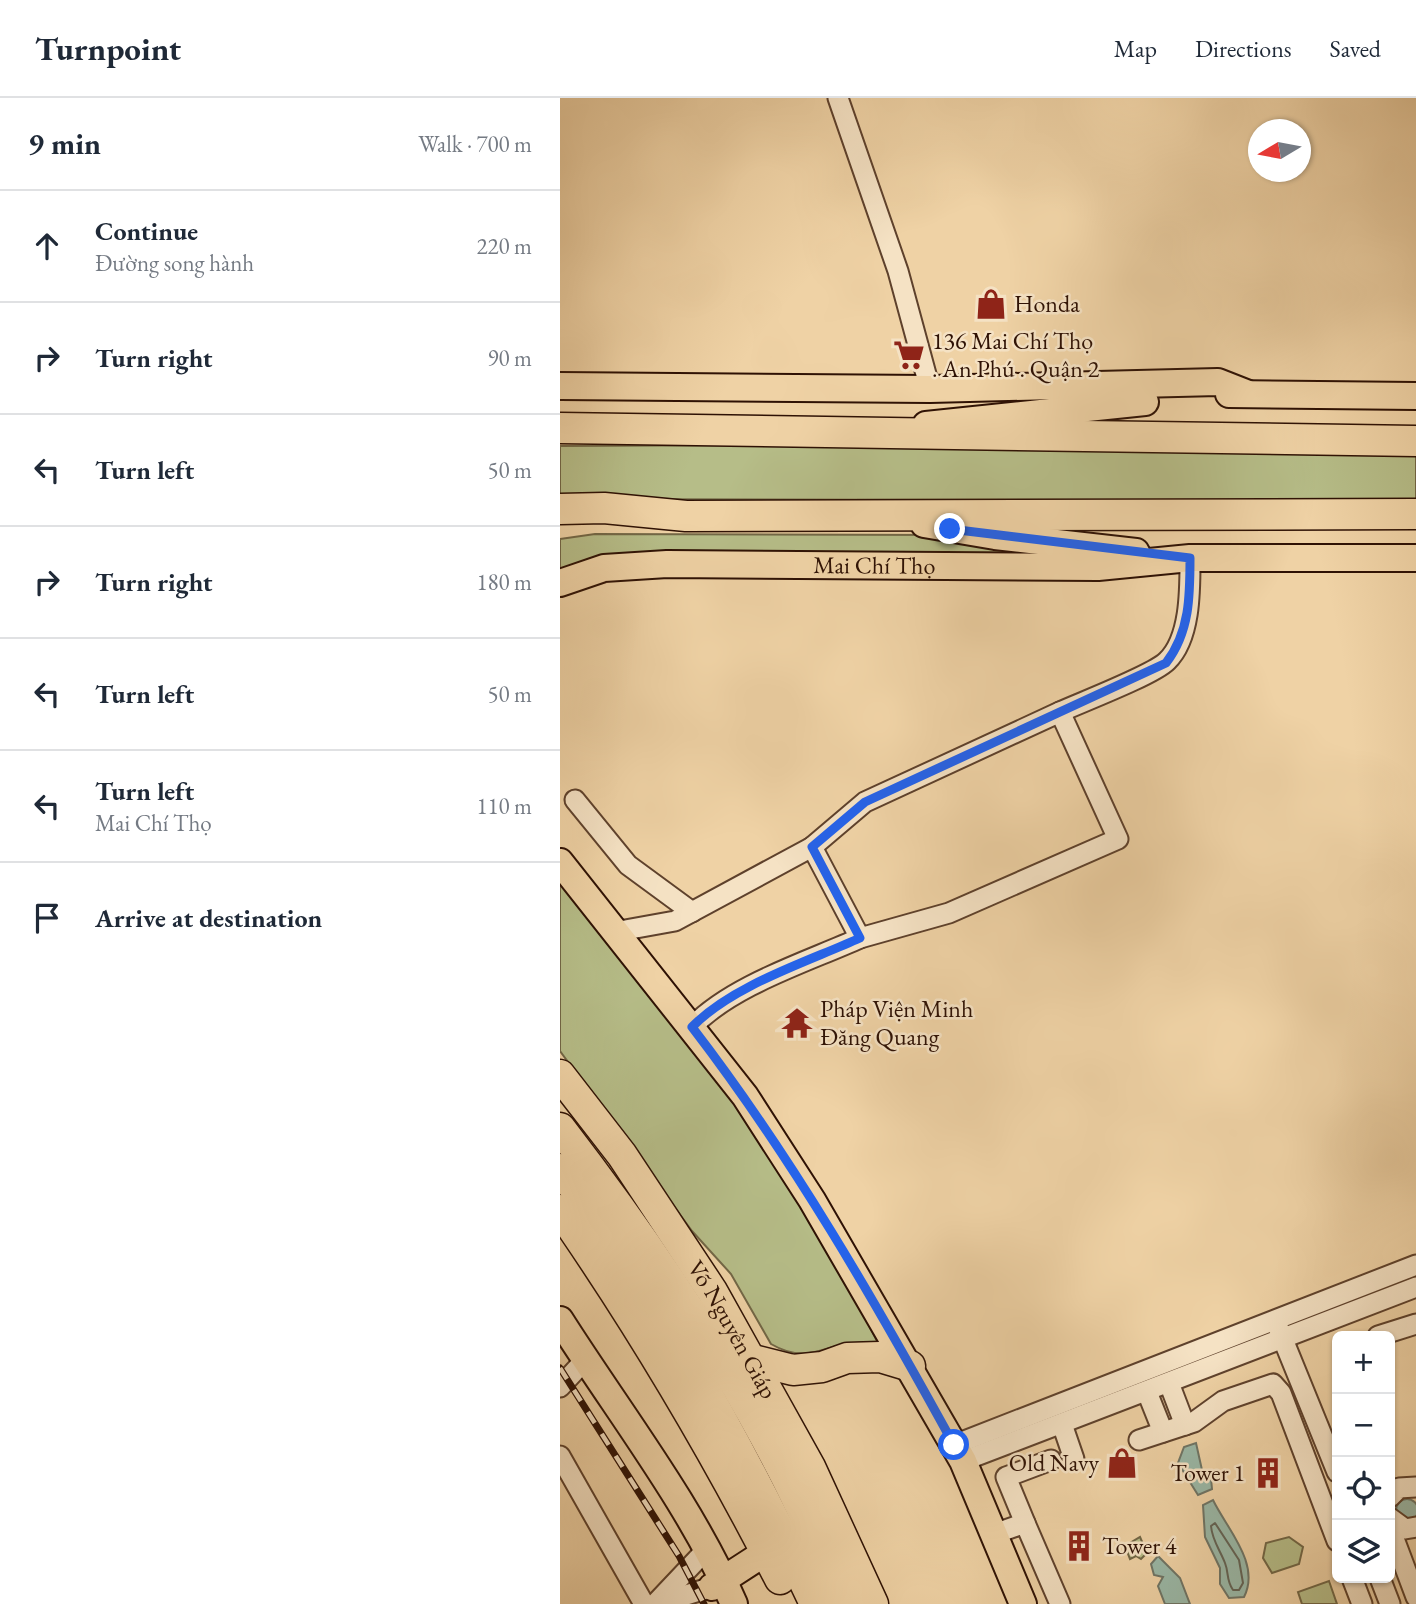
<!DOCTYPE html>
<html lang="en">
<head>
<meta charset="utf-8">
<style>
  :root { --surface:#fff; --page:#f6f6f7; --text:#1f2937; --muted:#747a83; --line:#e0e1e3 }
  body { margin:0; font-family:"EB Garamond",serif; background:var(--page); color:var(--text) }
  .controls { position:absolute; right:21px; bottom:21px; display:grid; overflow:hidden; border-radius:10px; box-shadow:0 2px 5px #0004 }
  .controls button { width:63px; height:63px; display:grid; place-items:center; padding:0; border:0; border-bottom:2px solid var(--line); background:var(--surface); color:var(--text); font:35px sans-serif }
  .compass { position:absolute; left:688px; top:21px; width:63px; height:63px; border-radius:50%; background:var(--surface); box-shadow:0 2px 5px #0004; rotate:260deg }
  .stop { position:absolute; width:21px; height:21px; margin:-16px; border:5px solid #2563eb; border-radius:50%; background:#fff }
  .stop.end { background:#2563eb; border-color:#fff; box-shadow:0 2px 7px #0008 }
  .list { margin:0; padding:0; list-style:none }
  h2 { display:flex; justify-content:space-between; align-items:center; height:91px; margin:0; padding:0 28px; font-size:30px }
  h2 small { font-size:23px; font-weight:400; color:var(--muted) }
  .list li { display:grid; grid-template-columns:46px 1fr auto; gap:21px; align-items:center; box-sizing:border-box; height:112px; padding:0 28px; border-top:2px solid var(--line) }
  .list b { display:block; font-size:26px; white-space:nowrap }
  .list p { margin:0; font-size:23px; white-space:nowrap; color:var(--muted) }
  .list em { font-size:23px; font-style:normal; color:var(--muted) }
  .icon { flex:none; width:38px; height:38px; fill:none; stroke:currentColor; stroke-width:2; stroke-linecap:round; stroke-linejoin:round }
  .map { position:relative; flex:none; width:856px; height:1506px; overflow:hidden }
  header { display:flex; align-items:center; gap:42px; box-sizing:border-box; height:98px; padding:0 35px; background:var(--surface); border-bottom:2px solid var(--line) }
  header strong { font-size:33px }
  nav { display:flex; gap:38px; margin-inline-start:auto; font-size:24px }
  main { display:flex }
  aside { flex:1; background:var(--surface) }
  .map>svg:first-child { display:block }
  .green { fill:#b6bd88; stroke:#726746; stroke-width:2 }
  .water { fill:#9ab8a7; stroke:#6f7566; stroke-width:2 }
  .lines { fill:none; stroke-linecap:round; stroke-linejoin:round }
  .shore { stroke:#646456; stroke-width:2 }
  .minor-casing { stroke:#5e412c; stroke-width:23 }
  .major-casing { stroke:#2e1104; stroke-width:30 }
  .highway-casing { stroke:#2e1104; stroke-width:33 }
  .minor { stroke:#f5e2c4; stroke-width:19 }
  .major { stroke:#efd2a5; stroke-width:26 }
  .highway { stroke:#efd2a5; stroke-width:30 }
  .rail-casing { stroke:#2e1104; stroke-width:7 }
  .rail { stroke:#f5e2c4; stroke-width:4.5; stroke-dasharray:13; stroke-linecap:butt }
  .route { stroke:#2563eb; stroke-width:9 }
  .labels { text-anchor:middle; stroke-width:5; stroke-linejoin:round; paint-order:stroke }
  .poi-label { font-size:24px; fill:#2e1104; stroke:#f5e2c4; text-anchor:start }
  .street-label { font-size:24px; fill:#2e1104; stroke:#f5e2c4 }
</style>
</head>
<body>
<header>
<strong>Turnpoint</strong>
<nav><a>Map</a><a>Directions</a><a>Saved</a></nav>
</header>
<main>
<aside>
<h2>9 min<small>Walk · 700 m</small></h2>
<ul class="list">
<li><svg class="icon" aria-label="ahead" viewBox="0 0 24 24"><path d="M12 20V5M6 11l6-6 6 6"/></svg><div><b>Continue</b><p>Đường song hành</p></div><em>220 m</em></li>
<li><svg class="icon" aria-label="right" viewBox="0 0 24 24"><path d="M7 20v-9h11M14 6l5 5-5 5"/></svg><div><b>Turn right</b></div><em>90 m</em></li>
<li><svg class="icon" aria-label="left" viewBox="0 0 24 24"><path d="M17 20v-9H6M10 6l-5 5 5 5"/></svg><div><b>Turn left</b></div><em>50 m</em></li>
<li><svg class="icon" aria-label="right" viewBox="0 0 24 24"><path d="M7 20v-9h11M14 6l5 5-5 5"/></svg><div><b>Turn right</b></div><em>180 m</em></li>
<li><svg class="icon" aria-label="left" viewBox="0 0 24 24"><path d="M17 20v-9H6M10 6l-5 5 5 5"/></svg><div><b>Turn left</b></div><em>50 m</em></li>
<li><svg class="icon" aria-label="left" viewBox="0 0 24 24"><path d="M17 20v-9H6M10 6l-5 5 5 5"/></svg><div><b>Turn left</b><p>Mai Chí Thọ</p></div><em>110 m</em></li>
<li><svg class="icon" aria-label="arrive" viewBox="0 0 24 24"><path d="M6 21V4h12l-3 4 3 4H6"/></svg><div><b>Arrive at destination</b></div></li>
</ul>
</aside>
<div class="map">
<svg width="856" height="1506" viewBox="0 0 856 1506">
  <rect width="100%" height="100%" fill="#efd2a5"/>
  <filter id="stains"><feTurbulence type="fractalNoise" baseFrequency=".00286" numOctaves="4"/><feColorMatrix values="0 0 0 0 .2 0 0 0 0 .09 0 0 0 0 .02 0 0 0 .5 -.17"/></filter>
  <radialGradient id="worn" r=".72"><stop offset=".6" stop-color="#630" stop-opacity="0"/><stop offset="1" stop-color="#630" stop-opacity=".3"/></radialGradient>
  <g class="green">
    <path d="M 221,347 L 856,351 L 856,403 L 0,401 L 0,348 Z"/>
    <path d="M 35,436 L 388,437 L 531,458 L 0,476 L 0,441 Z"/>
    <path d="M 0,779 L 181,1009 L 258,1127 L 317,1243 L 314,1246 C 269,1238 254,1271 211,1246 L 171,1176 L 132,1133 L 0,953 Z"/>
    <path d="M 580,1439 L 587,1455 L 581,1461 L 576,1458 L 570,1461 L 565,1448 Z"/>
    <path d="M 729,1439 L 743,1449 L 739,1466 L 712,1475 L 703,1460 L 706,1445 Z"/>
    <path d="M 769,1483 L 777,1506 L 742,1506 L 738,1494 Z"/>
  </g>
  <g class="water">
    <path d="M 636,1345 L 642,1372 L 651,1381 L 652,1391 L 638,1397 L 618,1365 L 624,1349 Z"/>
    <circle cx="847" cy="1412" r="11"/>
    <path d="M 653,1402 C 667,1431 701,1466 684,1499 L 669,1500 L 660,1486 L 660,1470 L 645,1439 L 643,1407 Z"/>
    <path d="M 598,1458 L 620,1480 L 630,1506 L 605,1506 L 598,1488 L 603,1479 L 594,1477 L 591,1466 Z"/>
  </g>
  <g class="lines">
    <path class="shore" d="M 655,1425 L 679,1462 L 683,1485 L 679,1492 L 673,1492 C 666,1482 669,1475 665,1465 C 660,1452 652,1442 651,1428 Z"/>
    <defs>
      <g id="minor">
        <path d="M 278,0 L 338,173 L 370,291"/>
        <path d="M 500,614 C 522,604 593,577 607,563 C 631,540 630,490 630,460"/>
        <path d="M 15,702 L 68,767 L 132,814"/>
        <path d="M 54,834 L 115,823 L 252,749 L 305,704 L 500,614 L 558,741 L 389,815 L 300,840"/>
        <path d="M 132,929 C 172,887 247,864 300,840 L 252,749"/>
        <path d="M 718,1229 L 777,1374"/>
        <path d="M 818,1238 L 856,1226"/>
        <path d="M 609,1285 L 625,1327"/>
        <path d="M 0,1289 L 25,1262"/>
        <path d="M 587,1294 L 603,1334"/>
        <path d="M 502,1326 L 514,1361"/>
        <path d="M 579,1342 L 634,1324 L 663,1303 L 713,1286 L 721,1295 L 777,1443"/>
        <path d="M 394,1347 L 856,1167"/>
        <path d="M 0,1358 L 84,1506"/>
        <path d="M 403,1363 L 856,1189"/>
        <path d="M 830,1399 L 839,1390 L 856,1389"/>
        <path d="M 830,1420 L 845,1431 L 856,1429"/>
        <path d="M 465,1425 L 446,1379 L 491,1362"/>
        <path d="M 830,1430 L 856,1499"/>
        <path d="M 434,1436 L 465,1425 L 500,1506"/>
        <path d="M 792,1480 L 802,1506"/>
        <path d="M 820,1480 L 830,1506"/>
        <path d="M 95,1506 L 146,1452"/>
        <path d="M 97,1506 L 152,1489"/>
      </g>
      <g id="major">
        <path d="M 0,288 L 370,291 L 658,284 L 686,295"/>
        <path d="M 669,296 L 856,298"/>
        <path d="M 366,327 L 585,304"/>
        <path d="M 364,426 L 435,438 L 576,454"/>
        <path id="s1" d="M 0,485 L 44,470 L 107,466 L 538,469 L 630,460 L 856,460"/>
        <path d="M 0,764 L 185,998 L 252,1102 L 403,1363 L 463,1506"/>
        <path d="M 0,1222 C 59,1315 130,1405 174,1506"/>
        <path d="M 152,1489 L 206,1454"/>
      </g>
      <g id="highway">
        <path d="M 0,330 L 856,343"/>
        <path d="M 0,411 L 44,410 L 126,418 L 856,416"/>
        <path id="s2" d="M 0,977 L 62,1057 L 152,1193 L 250,1369 L 313,1506"/>
        <path d="M 0,1030 C 83,1138 160,1250 222,1371 C 245,1415 264,1461 284,1506"/>
        <path d="M 0,1071 C 102,1204 184,1354 255,1506"/>
        <path d="M 0,1112 C 84,1233 153,1350 220,1481"/>
        <path d="M 193,1262 L 233,1272 L 262,1269 L 287,1260 L 320,1259 L 350,1268"/>
      </g>
    </defs>
    <use href="#minor" class="minor-casing"/>
    <use href="#major" class="major-casing"/>
    <use href="#highway" class="highway-casing"/>
    <use href="#minor" class="minor"/>
    <use href="#major" class="major"/>
    <use href="#highway" class="highway"/>
    <defs>
      <path id="rail" d="M 0,1270 L 119,1458 L 144,1506"/>
    </defs>
    <use href="#rail" class="rail-casing"/>
    <use href="#rail" class="rail"/>
  </g>
  <g class="lines">
    <path class="route" d="M 390,431 L 630,460 C 630,497 630,534 606,565 L 305,704 L 252,749 L 300,840 C 247,864 173,887 132,929 C 232,1059 315,1203 394,1347"/>
  </g>
  <defs>
    <symbol id="shop-bare" viewBox="-9 -9 18 18"><path d="M-5-2.5h2.3a2.7 3.5 0 0 1 5.4 0H5L5.5 6h-11ZM-1.5-2.5h3a1.5 2.3 0 0 0-3 0Z" fill="#8f2418" stroke="#f5e2c4" stroke-width="2.5" paint-order="stroke"/></symbol>
    <symbol id="supermarket-bare" viewBox="-9 -9 18 18"><path d="M-6-5.5h2.5l.6 2H6L4.5 2H-2.5L-4.4-4H-6ZM-1.5 3.2a1.3 1.3 0 1 0 .1 0ZM3 3.2a1.3 1.3 0 1 0 .1 0Z" fill="#8f2418" stroke="#f5e2c4" stroke-width="2.5" paint-order="stroke"/></symbol>
    <symbol id="temple-bare" viewBox="-9 -9 18 18"><path d="M0-6L5-2H3V0L6.5 2.5H4V6H1.5V3h-3V6H-4V2.5H-6.5L-3 0V-2H-5Z" fill="#8f2418" stroke="#f5e2c4" stroke-width="2.5" paint-order="stroke"/></symbol>
    <symbol id="building-bare" viewBox="-9 -9 18 18"><path d="M-4-6H4V6H1V3H-1V6H-4ZM-2.5-4.3h1.7v1.8h-1.7ZM.8-4.3h1.7v1.8H.8ZM-2.5-1h1.7V.8h-1.7ZM.8-1h1.7V.8H.8Z" fill="#8f2418" stroke="#f5e2c4" stroke-width="2.5" paint-order="stroke"/></symbol>
  </defs>
  <g fill-rule="evenodd">
    <use href="#shop-bare" x="409" y="184" width="44" height="44"/>
    <use href="#supermarket-bare" x="327" y="235" width="44" height="44"/>
    <use href="#temple-bare" x="215" y="903" width="44" height="44"/>
    <use href="#shop-bare" x="540" y="1343" width="44" height="44"/>
    <use href="#building-bare" x="686" y="1353" width="44" height="44"/>
    <use href="#building-bare" x="497" y="1426" width="44" height="44"/>
  </g>
  <g class="labels">
    <g class="poi-label">
      <text x="454" y="214">Honda</text>
      <text x="372" y="251">136 Mai Chí Thọ<tspan x="372" dy="28">. An Phú . Quận 2</tspan></text>
      <text x="260" y="919">Pháp Viện Minh<tspan x="260" dy="28">Đăng Quang</tspan></text>
      <text x="539" y="1373" text-anchor="end">Old Navy</text>
      <text x="685" y="1383" text-anchor="end">Tower 1</text>
      <text x="542" y="1456">Tower 4</text>
    </g>
    <g class="street-label">
      <text dy="8" stroke="none"><textPath href="#s1" startOffset="317">Mai Chí Thọ</textPath></text>
      <text dy="8" stroke="none"><textPath href="#s2" startOffset="308">Võ Nguyên Giáp</textPath></text>
    </g>
  </g>
  <rect width="100%" height="100%" filter="url(#stains)"/>
  <rect width="100%" height="100%" fill="url(#worn)"/>
</svg>
<div class="controls">
<button>+</button>
<button>−</button>
<button><svg class="icon" aria-label="locate" viewBox="0 0 24 24"><circle cx="12" cy="12" r="6"/><path d="M12 2v4M12 18v4M2 12h4M18 12h4"/></svg></button>
<button><svg class="icon" aria-label="layers" viewBox="0 0 24 24"><path d="M12 4l9 5-9 5-9-5zM3 14l9 5 9-5"/></svg></button>
</div>
<svg class="compass" viewBox="-18 -18 36 36"><path d="M0-13l5 13h-10z" fill="#e53935"/><path d="M0 13l5-13h-10z" fill="#747a83"/></svg>
<div class="stop" style="left:394px;top:1347px"></div>
<div class="stop end" style="left:390px;top:431px"></div>
</div>
</main>
</body>
</html>
